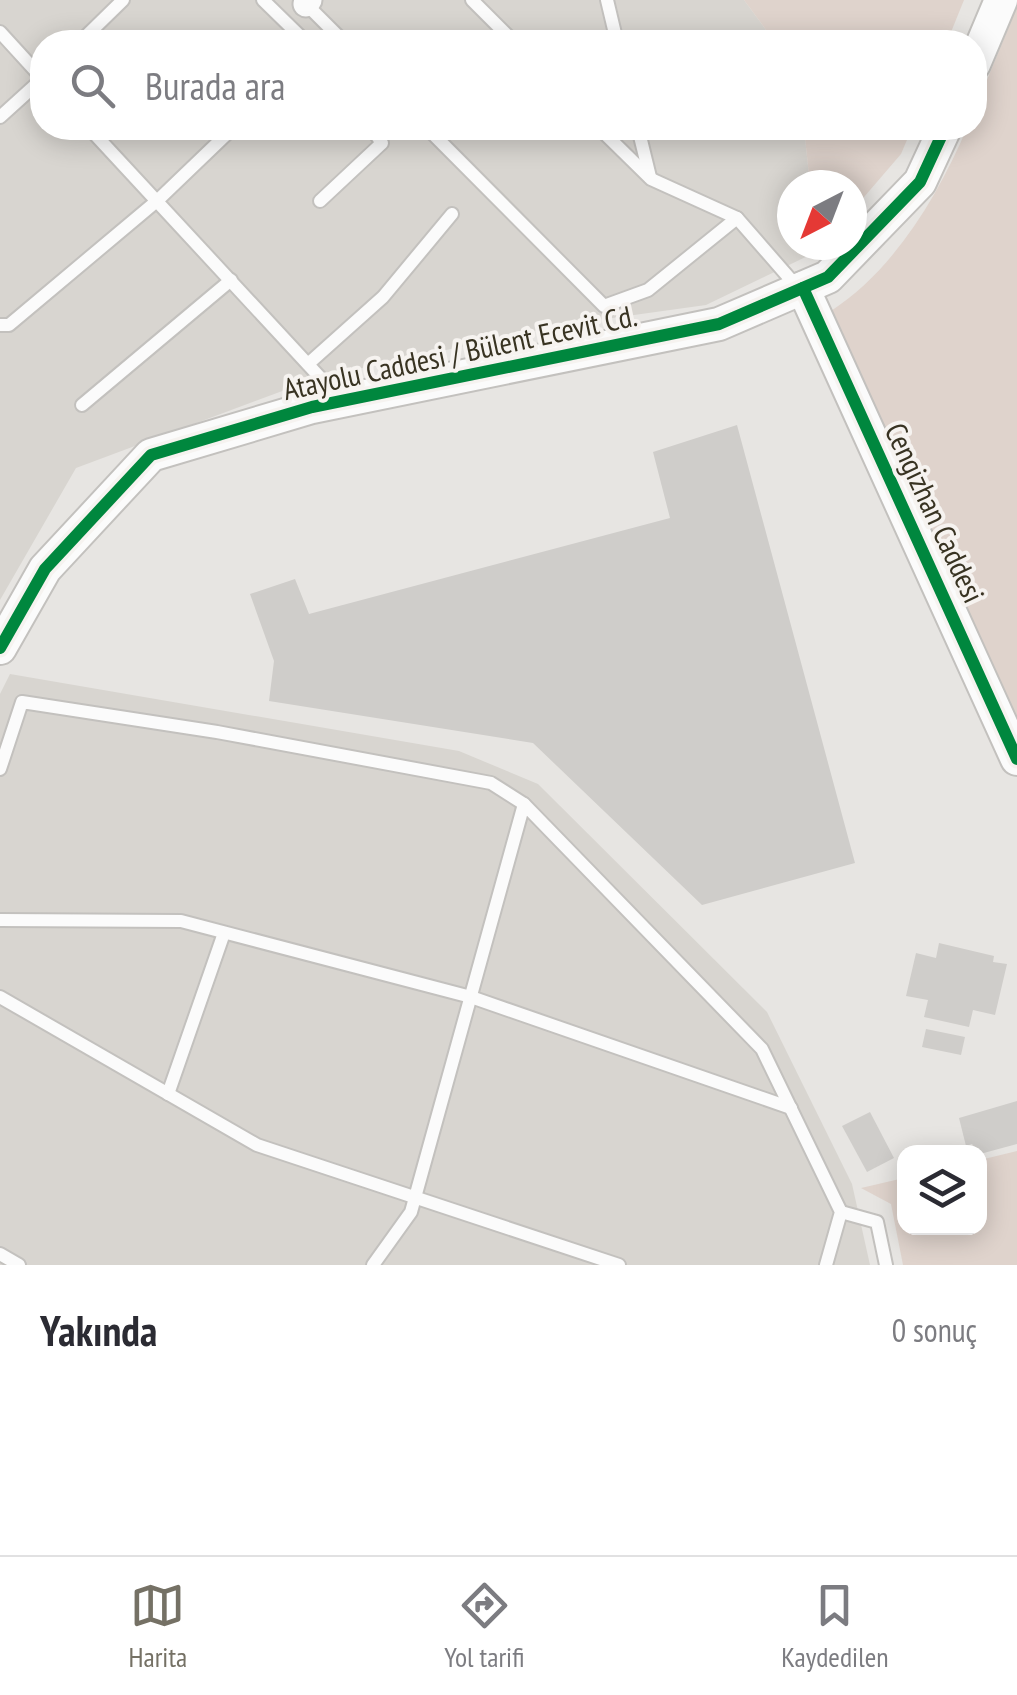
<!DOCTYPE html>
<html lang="tr">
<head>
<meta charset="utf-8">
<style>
  :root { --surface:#fff; --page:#f7f7f7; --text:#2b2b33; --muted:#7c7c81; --line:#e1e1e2; --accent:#757165 }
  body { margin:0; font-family:"PT Sans Narrow",sans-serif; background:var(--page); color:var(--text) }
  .controls { position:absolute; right:30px; bottom:30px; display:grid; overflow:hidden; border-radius:20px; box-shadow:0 5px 25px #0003 }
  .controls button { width:90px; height:90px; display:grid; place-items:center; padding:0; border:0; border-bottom:2px solid var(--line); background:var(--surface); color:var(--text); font:50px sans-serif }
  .compass { position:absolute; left:777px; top:170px; width:90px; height:90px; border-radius:50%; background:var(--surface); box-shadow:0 5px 25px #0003; rotate:222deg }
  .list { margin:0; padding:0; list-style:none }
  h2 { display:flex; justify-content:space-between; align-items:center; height:130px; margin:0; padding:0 40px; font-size:42px }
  h2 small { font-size:32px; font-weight:400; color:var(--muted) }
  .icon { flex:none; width:55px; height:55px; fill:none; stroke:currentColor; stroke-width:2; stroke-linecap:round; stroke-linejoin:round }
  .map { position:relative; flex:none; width:1017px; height:1265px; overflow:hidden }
  .search { position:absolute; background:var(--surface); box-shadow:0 5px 25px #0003; left:30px; right:30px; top:30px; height:110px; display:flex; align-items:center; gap:25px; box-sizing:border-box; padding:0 35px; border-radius:40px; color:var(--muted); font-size:38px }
  .sheet { height:290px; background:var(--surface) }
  nav { display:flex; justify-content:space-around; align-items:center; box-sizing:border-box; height:140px; border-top:2px solid var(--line); background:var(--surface); font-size:28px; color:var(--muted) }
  nav a { display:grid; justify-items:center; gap:5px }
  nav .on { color:var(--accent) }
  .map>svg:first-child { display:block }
  .built { fill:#d8d5d0 }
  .green { fill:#dfd3cc }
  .building { fill:#cfcdca }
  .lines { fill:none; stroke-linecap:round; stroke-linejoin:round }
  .service-casing { stroke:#c3c1be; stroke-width:16 }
  .minor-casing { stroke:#c3c1be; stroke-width:29 }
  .tertiary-casing { stroke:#c3c1be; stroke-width:36 }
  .service { stroke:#fbfbfb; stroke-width:12 }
  .minor { stroke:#fbfbfb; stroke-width:25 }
  .tertiary { stroke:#fbfbfb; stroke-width:32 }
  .cycleway-casing { stroke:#f6f3f0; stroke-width:19 }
  .cycleway { stroke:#00873e; stroke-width:12 }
  .labels { text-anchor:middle; stroke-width:8; stroke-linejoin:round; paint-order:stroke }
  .street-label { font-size:30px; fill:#383322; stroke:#f6f3f0 }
</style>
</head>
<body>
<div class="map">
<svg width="1017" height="1265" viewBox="0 0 1017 1265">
  <rect width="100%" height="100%" fill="#e7e5e2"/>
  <g class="built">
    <path d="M 0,0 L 744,0 L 775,42 L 42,42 L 42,128 L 804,128 L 810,185 L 792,185 L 792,245 L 817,245 L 818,251 L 706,305 L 562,325 L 320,377 L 76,468 L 0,600 Z"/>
    <path d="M 10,674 L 459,751 L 538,784 L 767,1012 L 852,1184 L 870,1265 L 0,1265 L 0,694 Z"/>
  </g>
  <g class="green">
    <path d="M 744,0 L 964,0 L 947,42 L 775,42 Z"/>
    <path d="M 1017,7 L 1017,733 L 831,311 C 894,270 938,196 967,128 L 974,128 L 975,109 Z"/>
    <path d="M 804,128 L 912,128 L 901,154 L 852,211 L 852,185 L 810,185 Z"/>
    <path d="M 1017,1151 L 1017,1265 L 903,1265 L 891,1204 L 861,1188 L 904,1178 L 904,1228 L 980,1228 L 980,1160 Z"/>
  </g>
  <g class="building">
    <path d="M 737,425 L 855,863 L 702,905 L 533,743 L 269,701 L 274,661 L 250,594 L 295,579 L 309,614 L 670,518 L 653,452 Z"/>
    <path d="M 939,943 L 994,956 L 993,962 L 1007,964 L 995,1015 L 973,1010 L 969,1027 L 924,1017 L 928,1000 L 906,996 L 916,953 L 936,958 Z"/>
    <path d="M 926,1029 L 965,1037 L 961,1055 L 922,1047 Z"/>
    <path d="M 1017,1101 L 1017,1144 L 980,1154 L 972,1144 L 966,1146 L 959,1118 Z"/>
    <path d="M 870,1112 L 894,1158 L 867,1172 L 842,1126 Z"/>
  </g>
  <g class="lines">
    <defs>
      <g id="service">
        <path d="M 263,0 L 306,42"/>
        <path d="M 472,0 L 514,42"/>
        <path d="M 607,0 L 617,42"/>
        <path d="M 304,2 L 344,42"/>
        <path d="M 0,32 L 42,78"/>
        <path d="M 80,42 L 123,0"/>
        <path d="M 0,117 L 42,79"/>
        <path d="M 89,128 L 340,399"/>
        <path d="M 427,128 L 604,306 L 648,290 L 737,218"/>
        <path d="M 599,128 L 651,179 L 737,218 L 798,288"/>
        <path d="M 638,128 L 650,177"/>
        <path d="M 320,201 L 382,143 L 371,128"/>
        <path d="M 0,325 L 9,325 L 158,200 L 233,128"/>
        <path d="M 308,364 L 383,297 L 452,214"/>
        <path d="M 82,405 L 231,280"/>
        <path d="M 0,769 L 22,702 L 217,732 L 491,783 L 524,804"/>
        <path d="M 0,920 L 181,921 L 471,997 L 791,1108"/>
        <path d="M 0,997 L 257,1145 L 619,1265"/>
        <path d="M 168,1094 L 224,933"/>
        <path d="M 841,1212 L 877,1222 L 886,1265"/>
        <path d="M 0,1254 L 19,1265"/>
        <path d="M 373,1265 L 411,1212 L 524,804 L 762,1049 L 841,1212 L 826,1265"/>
      </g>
      <path id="minor" d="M 306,4 L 309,0"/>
      <g id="tertiary">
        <path d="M 974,64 L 1001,0"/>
        <path d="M 803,288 L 1017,759"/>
        <path d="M 0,648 L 45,569 L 151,455 L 312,407 L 719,324 L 828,277 L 920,182 L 945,128"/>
      </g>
    </defs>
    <use href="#service" class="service-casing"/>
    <use href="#minor" class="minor-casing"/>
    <use href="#tertiary" class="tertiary-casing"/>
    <use href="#service" class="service"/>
    <use href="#minor" class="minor"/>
    <use href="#tertiary" class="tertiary"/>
    <defs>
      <g id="cycleway">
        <path d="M 803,288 L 1017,759"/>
        <path d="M 0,648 L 45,569 L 151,455 L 312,407 L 719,324 L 828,277 L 920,182 L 945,128"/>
      </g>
    </defs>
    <use href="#cycleway" class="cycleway-casing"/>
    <use href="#cycleway" class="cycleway"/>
  </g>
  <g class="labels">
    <g class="street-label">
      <text transform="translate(460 353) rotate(-12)" y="10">Atayolu Caddesi / Bülent Ecevit Cd.</text>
      <text transform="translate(934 513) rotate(65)" y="10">Cengizhan Caddesi</text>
    </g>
  </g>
</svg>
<div class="controls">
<button><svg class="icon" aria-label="layers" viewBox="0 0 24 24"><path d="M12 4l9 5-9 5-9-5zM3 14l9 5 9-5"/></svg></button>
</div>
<svg class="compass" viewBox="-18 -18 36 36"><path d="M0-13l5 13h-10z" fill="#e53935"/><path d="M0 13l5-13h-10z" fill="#7c7c81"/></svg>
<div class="search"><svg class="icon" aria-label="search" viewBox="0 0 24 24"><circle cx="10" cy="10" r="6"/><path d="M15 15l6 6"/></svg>Burada ara</div>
</div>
<section class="sheet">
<h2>Yakında<small>0 sonuç</small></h2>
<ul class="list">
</ul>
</section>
<nav>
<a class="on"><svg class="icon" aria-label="map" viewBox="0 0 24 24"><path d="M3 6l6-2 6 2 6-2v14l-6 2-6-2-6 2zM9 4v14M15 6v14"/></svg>Harita</a>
<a><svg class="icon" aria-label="directions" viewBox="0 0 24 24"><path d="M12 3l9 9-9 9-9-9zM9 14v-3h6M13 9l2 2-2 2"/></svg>Yol tarifi</a>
<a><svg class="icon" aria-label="saved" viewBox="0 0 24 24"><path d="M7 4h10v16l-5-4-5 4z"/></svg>Kaydedilen</a>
</nav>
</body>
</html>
